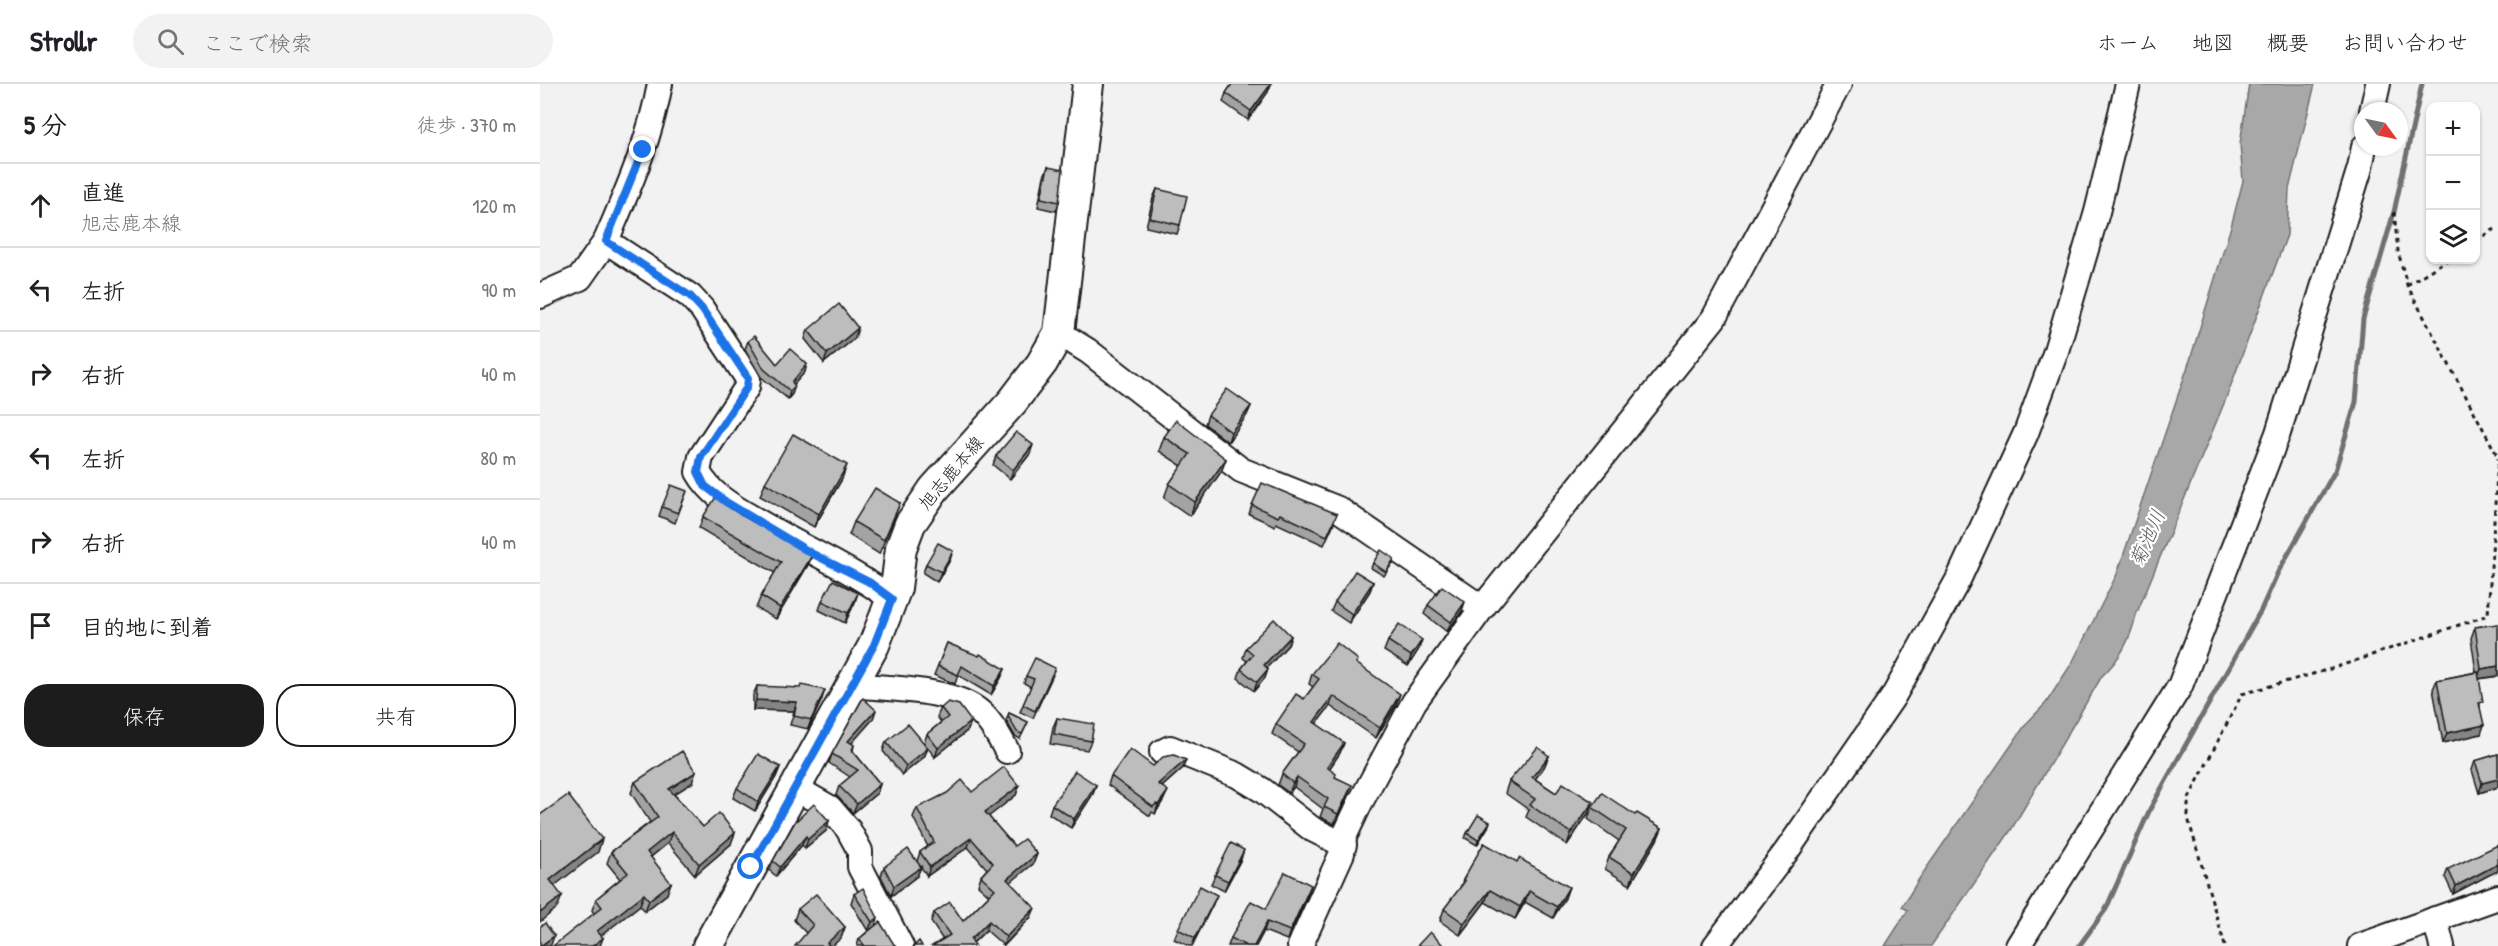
<!DOCTYPE html>
<html lang="ja">
<head>
<meta charset="utf-8">
<style>
  :root { --surface:#fff; --page:#f2f2f2; --text:#202124; --muted:#757577; --line:#e0e0e0; --accent:#1c1c1c }
  body { margin:0; font-family:"Patrick Hand","Klee One",sans-serif; background:var(--page); color:var(--text) }
  .controls { position:absolute; right:18px; top:18px; display:grid; overflow:hidden; border-radius:12px; box-shadow:0 2px 4px #0004 }
  .controls button { width:54px; height:54px; display:grid; place-items:center; padding:0; border:0; border-bottom:2px solid var(--line); background:var(--surface); color:var(--text); font:30px sans-serif }
  .compass { position:absolute; left:1814px; top:18px; width:54px; height:54px; border-radius:50%; background:var(--surface); box-shadow:0 2px 4px #0004; rotate:123deg }
  .stop { position:absolute; width:18px; height:18px; margin:-14px; border:4px solid #1a73e8; border-radius:50%; background:#fff }
  .stop.end { background:#1a73e8; border-color:#fff; box-shadow:0 2px 6px #0008 }
  .list { margin:0; padding:0; list-style:none }
  h2 { display:flex; justify-content:space-between; align-items:center; height:78px; margin:0; padding:0 24px; font-size:26px }
  h2 small { font-size:20px; font-weight:400; color:var(--muted) }
  .list li { display:grid; grid-template-columns:39px 1fr auto; gap:18px; align-items:center; box-sizing:border-box; height:84px; padding:0 24px; border-top:2px solid var(--line) }
  .list b { display:block; font-size:22px; white-space:nowrap }
  .list p { margin:0; font-size:20px; white-space:nowrap; color:var(--muted) }
  .list em { font-size:20px; font-style:normal; color:var(--muted) }
  .actions { display:flex; gap:12px; padding:18px 24px }
  .actions a { flex:1; padding:14px 0; border:2px solid var(--accent); border-radius:24px; text-align:center; font-size:21px; color:var(--accent) }
  .actions .main { background:var(--accent); color:#fff }
  .icon { flex:none; width:33px; height:33px; fill:none; stroke:currentColor; stroke-width:2; stroke-linecap:round; stroke-linejoin:round }
  .map { position:relative; flex:none; width:1958px; height:862px; overflow:hidden }
  header { display:flex; align-items:center; gap:36px; box-sizing:border-box; height:84px; padding:0 30px; background:var(--surface); border-bottom:2px solid var(--line) }
  header strong { font-size:28px }
  nav { display:flex; gap:33px; margin-inline-start:auto; font-size:21px }
  .search { width:420px; height:54px; background:var(--page); display:flex; align-items:center; gap:15px; box-sizing:border-box; padding:0 21px; border-radius:33px; color:var(--muted); font-size:22px }
  main { display:flex }
  aside { flex:1; background:var(--surface) }
  .map>svg:first-child { display:block }
  .water { fill:#a8a8a8; stroke:#707070; stroke-width:1.5 }
  .lines { fill:none; stroke-linecap:round; stroke-linejoin:round }
  .stream { stroke:#707070; stroke-width:5 }
  .minor-casing { stroke:#1c1c1c; stroke-width:28 }
  .major-casing { stroke:#1c1c1c; stroke-width:34 }
  .path { stroke:#1c1c1c; stroke-width:3; stroke-dasharray:4.5 4.5; stroke-linecap:butt }
  .minor { stroke:#fff; stroke-width:24 }
  .major { stroke:#fff; stroke-width:30 }
  .wall { fill:#a3a3a3; stroke:#1c1c1c; stroke-width:1.5 }
  .shaded-wall { fill:#848484; stroke:#1c1c1c; stroke-width:1.5 }
  .building { fill:#bdbdbd; stroke:#1c1c1c; stroke-width:1.5 }
  .route { stroke:#1a73e8; stroke-width:8 }
  .labels { text-anchor:middle; stroke-width:4.5; stroke-linejoin:round; paint-order:stroke }
  .street-label { font-size:18px; fill:#1c1c1c; stroke:#fff }
  .water-label { font-size:20px; font-style:italic; fill:#5b5b5b; stroke:#fff }
</style>
</head>
<body>
<header>
<strong>Strollr</strong>
<div class="search"><svg class="icon" aria-label="search" viewBox="0 0 24 24"><circle cx="10" cy="10" r="6"/><path d="M15 15l6 6"/></svg>ここで検索</div>
<nav><a>ホーム</a><a>地図</a><a>概要</a><a>お問い合わせ</a></nav>
</header>
<main>
<aside>
<h2>5 分<small>徒歩 · 370 m</small></h2>
<ul class="list">
<li><svg class="icon" aria-label="ahead" viewBox="0 0 24 24"><path d="M12 20V5M6 11l6-6 6 6"/></svg><div><b>直進</b><p>旭志鹿本線</p></div><em>120 m</em></li>
<li><svg class="icon" aria-label="left" viewBox="0 0 24 24"><path d="M17 20v-9H6M10 6l-5 5 5 5"/></svg><div><b>左折</b></div><em>90 m</em></li>
<li><svg class="icon" aria-label="right" viewBox="0 0 24 24"><path d="M7 20v-9h11M14 6l5 5-5 5"/></svg><div><b>右折</b></div><em>40 m</em></li>
<li><svg class="icon" aria-label="left" viewBox="0 0 24 24"><path d="M17 20v-9H6M10 6l-5 5 5 5"/></svg><div><b>左折</b></div><em>80 m</em></li>
<li><svg class="icon" aria-label="right" viewBox="0 0 24 24"><path d="M7 20v-9h11M14 6l5 5-5 5"/></svg><div><b>右折</b></div><em>40 m</em></li>
<li><svg class="icon" aria-label="arrive" viewBox="0 0 24 24"><path d="M6 21V4h12l-3 4 3 4H6"/></svg><div><b>目的地に到着</b></div></li>
</ul>
<div class="actions"><a class="main">保存</a><a>共有</a></div>
</aside>
<div class="map">
<svg width="1958" height="862" viewBox="0 0 1958 862">
  <rect width="100%" height="100%" fill="#f2f2f2"/>
  <filter id="ink" filterUnits="userSpaceOnUse"><feTurbulence type="fractalNoise" baseFrequency=".0167" numOctaves="2"/><feDisplacementMap in="SourceGraphic" scale="12" xChannelSelector="R" yChannelSelector="G"/><feConvolveMatrix kernelMatrix="1 2 1 2 8 2 1 2 1" color-interpolation-filters="sRGB"/></filter>
  <g filter="url(#ink)">
    <path class="water" d="M 1709,0 L 1775,0 L 1749,105 L 1747,151 L 1685,317 L 1596,531 C 1590,556 1581,574 1562,592 L 1471,746 L 1391,862 L 1345,862 L 1368,826 L 1362,823 L 1379,795 L 1486,640 L 1506,619 L 1532,579 L 1577,490 L 1650,276 L 1692,139 L 1703,97 L 1700,60 Z"/>
    <g class="lines">
      <path class="stream" d="M 1539,862 L 1566,825 L 1610,725 L 1721,526 L 1738,488 L 1795,387 L 1816,318 L 1823,235 L 1854,128 L 1882,0"/>
      <defs>
        <g id="minor">
          <path d="M 120,0 C 110,56 88,105 66,157 L 150,212 L 162,225 L 208,295 L 207,303 L 161,373 L 158,388 C 172,413 197,425 221,439 C 263,464 313,486 352,515"/>
          <path d="M 1832,27 L 1838,0"/>
          <path d="M 0,212 L 40,194 L 66,157"/>
          <path d="M 519,249 L 548,267 L 701,386 L 798,425 L 942,524 L 874,618 L 820,719 L 804,753 L 802,769 L 760,862"/>
          <path d="M 942,524 L 1174,234 L 1299,0"/>
          <path d="M 311,601 C 347,605 414,604 441,629 C 452,639 460,654 467,667"/>
          <path d="M 622,668 L 630,664 L 697,691 L 722,706 L 772,745 L 804,761"/>
          <path d="M 255,704 L 290,724 L 308,745 L 320,767 L 320,783 L 361,862"/>
          <path d="M 1895,835 L 1902,862"/>
          <path d="M 1175,862 L 1246,768 L 1353,613 L 1418,496 L 1486,349 L 1516,267 L 1557,128 L 1588,0"/>
          <path d="M 1478,862 L 1640,602 L 1738,349 L 1820,84 L 1824,63"/>
          <path d="M 1820,862 L 1958,813"/>
        </g>
        <path id="major" d="M 168,862 L 334,561 L 356,504 L 361,464 L 370,440 L 394,405 L 473,317 L 502,279 L 519,249 L 548,0"/>
      </defs>
      <use href="#minor" class="minor-casing"/>
      <use href="#major" class="major-casing"/>
      <g class="path">
        <path d="M 1854,128 L 1858,167 L 1867,201 L 1958,373"/>
        <path d="M 1936,157 L 1958,143"/>
        <path d="M 1867,201 L 1907,176"/>
        <path d="M 1685,862 L 1648,734 L 1648,716 L 1702,610 L 1794,584 L 1948,531 L 1958,374"/>
      </g>
      <use href="#minor" class="minor"/>
      <use href="#major" class="major"/>
    </g>
    <g class="wall">
      <path d="M 692,0 L 731,0 L 728,8 L 708,36 L 683,18 L 686,9 Z"/>
      <path d="M 508,83 L 519,118 L 516,127 L 498,123 L 504,92 Z"/>
      <path d="M 617,105 L 640,141 L 637,150 L 606,143 L 613,114 Z"/>
      <path d="M 268,246 L 315,254 L 284,279 L 265,255 Z"/>
      <path d="M 208,257 L 237,280 L 265,288 L 254,300 L 252,310 L 248,315 L 221,293 L 205,265 Z"/>
      <path d="M 711,322 L 707,331 L 688,358 L 665,340 L 668,331 Z"/>
      <path d="M 624,353 L 686,375 L 681,388 L 650,432 L 624,414 L 629,400 L 642,382 L 619,367 Z"/>
      <path d="M 490,370 L 470,395 L 453,381 L 456,372 Z"/>
      <path d="M 302,395 L 274,443 L 220,412 L 225,399 Z"/>
      <path d="M 147,407 L 135,439 L 119,432 L 122,423 Z"/>
      <path d="M 360,419 L 339,470 L 309,451 L 314,438 Z"/>
      <path d="M 712,421 L 794,439 L 784,461 L 736,439 L 735,442 L 709,430 Z"/>
      <path d="M 200,430 L 273,470 L 268,481 L 236,535 L 216,524 L 221,512 L 235,489 L 159,444 L 163,433 Z"/>
      <path d="M 854,475 L 852,480 L 844,492 L 831,484 L 833,479 Z"/>
      <path d="M 410,476 L 397,498 L 383,489 L 386,480 Z"/>
      <path d="M 833,498 L 830,507 L 809,539 L 791,527 L 795,518 Z"/>
      <path d="M 282,517 L 315,518 L 305,539 L 279,526 Z"/>
      <path d="M 888,521 L 922,527 L 907,548 L 884,530 Z"/>
      <path d="M 1958,540 L 1958,592 L 1939,595 L 1941,650 L 1903,659 L 1893,605 L 1897,596 L 1936,588 L 1931,554 L 1935,543 Z"/>
      <path d="M 751,552 L 748,561 L 727,583 L 728,585 L 725,594 L 714,607 L 698,594 L 701,585 L 707,577 L 703,574 L 706,564 Z"/>
      <path d="M 848,557 L 879,565 L 868,582 L 844,567 Z"/>
      <path d="M 407,559 L 465,585 L 461,594 L 451,611 L 418,591 L 415,600 L 394,591 Z"/>
      <path d="M 817,580 L 856,621 L 836,654 L 790,622 L 776,640 L 804,659 L 800,669 L 789,685 L 808,711 L 794,740 L 780,733 L 783,725 L 754,703 L 749,709 L 738,701 L 742,690 L 758,668 L 732,650 L 736,640 L 764,615 L 773,603 L 769,600 L 772,590 Z"/>
      <path d="M 513,591 L 493,634 L 480,628 L 491,603 L 484,599 L 486,592 Z"/>
      <path d="M 217,602 L 282,615 L 268,645 L 250,641 L 254,627 L 213,626 L 213,611 Z"/>
      <path d="M 401,624 L 431,637 L 428,646 L 395,673 L 388,664 L 384,673 L 362,691 L 343,667 L 346,658 L 384,659 L 387,650 L 401,638 L 397,633 Z"/>
      <path d="M 469,629 L 488,638 L 480,655 L 475,652 L 466,637 Z"/>
      <path d="M 517,634 L 551,657 L 547,666 L 510,660 L 513,643 Z"/>
      <path d="M 333,635 L 311,659 L 314,661 L 313,667 L 340,700 L 337,709 L 313,729 L 296,711 L 299,702 L 310,693 L 289,679 L 292,670 Z"/>
      <path d="M 1958,670 L 1958,703 L 1939,709 L 1932,686 L 1935,677 Z"/>
      <path d="M 1009,672 L 1004,683 L 995,695 L 1048,730 L 1027,761 L 986,733 L 989,726 L 965,709 L 969,697 Z"/>
      <path d="M 613,682 L 643,684 L 622,703 L 624,715 L 615,730 L 612,728 L 610,732 L 568,701 L 571,692 Z"/>
      <path d="M 240,683 L 236,693 L 215,727 L 193,714 L 197,704 Z"/>
      <path d="M 95,698 L 152,699 L 134,710 L 163,743 L 191,760 L 155,791 L 128,759 L 111,773 L 127,810 L 105,827 L 100,821 L 61,851 L 60,862 L 54,830 L 52,826 L 56,815 L 80,795 L 67,779 L 71,768 L 110,738 L 91,709 Z"/>
      <path d="M 556,701 L 553,710 L 531,744 L 509,730 L 512,721 Z"/>
      <path d="M 479,702 L 476,711 L 448,732 L 474,762 L 497,770 L 493,780 L 470,798 L 491,833 L 464,862 L 446,846 L 433,859 L 403,856 L 391,838 L 394,829 L 423,837 L 449,811 L 438,801 L 441,792 L 447,785 L 428,763 L 387,792 L 381,783 L 377,792 L 351,812 L 341,792 L 344,783 L 377,777 L 380,768 L 388,763 L 373,733 L 377,724 L 432,708 Z"/>
      <path d="M 1052,723 L 1095,731 L 1122,744 L 1117,756 L 1090,801 L 1065,785 L 1069,773 L 1079,757 L 1048,735 Z"/>
      <path d="M 255,738 L 286,747 L 265,764 L 262,761 L 236,792 L 229,786 L 233,777 Z"/>
      <path d="M 948,743 L 937,761 L 925,754 L 927,749 Z"/>
      <path d="M 944,759 L 1025,814 L 1013,834 L 985,818 L 975,835 L 945,818 L 920,851 L 900,837 L 904,825 L 920,804 L 923,796 Z"/>
      <path d="M 701,775 L 684,807 L 671,800 L 675,791 Z"/>
      <path d="M 1908,785 L 1949,791 L 1913,810 L 1905,793 Z"/>
      <path d="M 314,810 L 338,834 L 335,842 L 355,862 L 317,862 L 319,855 L 328,847 L 311,819 Z"/>
      <path d="M 768,810 L 747,856 L 724,847 L 716,862 L 688,862 L 691,854 L 726,825 Z"/>
      <path d="M 673,820 L 652,862 L 649,862 L 634,855 L 638,845 Z"/>
      <path d="M 258,825 L 305,843 L 301,854 L 266,849 L 254,836 Z"/>
    </g>
    <g class="shaded-wall">
      <path d="M 731,0 L 728,8 L 708,36 L 711,27 Z"/>
      <path d="M 318,244 L 315,254 L 284,279 L 287,270 Z"/>
      <path d="M 267,280 L 265,288 L 249,306 L 252,298 Z"/>
      <path d="M 255,302 L 252,310 L 248,315 L 250,307 Z"/>
      <path d="M 711,322 L 707,331 L 688,358 L 691,348 Z"/>
      <path d="M 493,361 L 490,370 L 470,395 L 473,386 Z"/>
      <path d="M 686,375 L 681,388 L 650,432 L 655,418 Z"/>
      <path d="M 307,381 L 302,395 L 274,443 L 279,430 Z"/>
      <path d="M 413,467 L 410,476 L 397,498 L 401,488 Z"/>
      <path d="M 273,470 L 268,481 L 236,535 L 240,524 Z"/>
      <path d="M 833,498 L 830,507 L 809,539 L 812,530 Z"/>
      <path d="M 318,509 L 315,518 L 305,539 L 308,529 Z"/>
      <path d="M 925,518 L 922,527 L 907,548 L 911,538 Z"/>
      <path d="M 751,552 L 748,561 L 721,590 L 724,581 Z"/>
      <path d="M 882,556 L 879,565 L 868,582 L 871,572 Z"/>
      <path d="M 1958,582 L 1958,592 L 1937,595 L 1941,585 Z"/>
      <path d="M 465,585 L 461,594 L 451,611 L 454,602 Z"/>
      <path d="M 728,585 L 725,594 L 714,607 L 717,598 Z"/>
      <path d="M 285,606 L 282,615 L 268,645 L 271,636 Z"/>
      <path d="M 860,610 L 856,621 L 836,654 L 840,644 Z"/>
      <path d="M 793,612 L 790,622 L 770,648 L 774,638 Z"/>
      <path d="M 216,616 L 257,618 L 254,627 L 213,626 Z"/>
      <path d="M 336,626 L 333,635 L 305,667 L 308,657 Z"/>
      <path d="M 431,637 L 428,646 L 395,673 L 398,664 Z"/>
      <path d="M 1944,641 L 1941,650 L 1903,659 L 1907,649 Z"/>
      <path d="M 804,659 L 800,669 L 783,694 L 787,683 Z"/>
      <path d="M 388,664 L 384,673 L 362,691 L 366,682 Z"/>
      <path d="M 1009,672 L 1004,683 L 988,705 L 992,693 Z"/>
      <path d="M 646,676 L 643,684 L 615,709 L 618,700 Z"/>
      <path d="M 240,683 L 236,693 L 215,727 L 218,718 Z"/>
      <path d="M 156,688 L 152,699 L 125,716 L 129,705 Z"/>
      <path d="M 757,693 L 754,703 L 749,709 L 753,699 Z"/>
      <path d="M 1958,695 L 1958,703 L 1939,709 L 1942,699 Z"/>
      <path d="M 340,700 L 337,709 L 313,729 L 317,720 Z"/>
      <path d="M 556,701 L 553,710 L 531,744 L 534,735 Z"/>
      <path d="M 812,701 L 808,711 L 794,740 L 798,730 Z"/>
      <path d="M 479,702 L 476,711 L 442,738 L 445,728 Z"/>
      <path d="M 628,707 L 624,715 L 615,730 L 618,721 Z"/>
      <path d="M 1053,718 L 1048,730 L 1027,761 L 1031,749 Z"/>
      <path d="M 289,737 L 286,747 L 265,764 L 268,755 Z"/>
      <path d="M 950,738 L 948,743 L 937,761 L 938,756 Z"/>
      <path d="M 1122,744 L 1117,756 L 1090,801 L 1094,789 Z"/>
      <path d="M 132,748 L 128,759 L 103,779 L 107,768 Z"/>
      <path d="M 195,749 L 191,760 L 155,791 L 159,780 Z"/>
      <path d="M 266,752 L 262,761 L 236,792 L 240,783 Z"/>
      <path d="M 431,754 L 428,763 L 387,792 L 390,783 Z"/>
      <path d="M 62,755 L 58,768 L 5,809 L 10,796 Z"/>
      <path d="M 704,766 L 701,775 L 684,807 L 688,797 Z"/>
      <path d="M 497,770 L 493,780 L 464,804 L 467,795 Z"/>
      <path d="M 1958,780 L 1958,787 L 1949,791 L 1913,810 L 1916,802 Z"/>
      <path d="M 381,783 L 377,792 L 351,812 L 354,802 Z"/>
      <path d="M 131,799 L 127,810 L 105,827 L 109,816 Z"/>
      <path d="M 771,801 L 768,810 L 747,856 L 750,847 Z"/>
      <path d="M 1029,803 L 1025,814 L 1013,834 L 1017,823 Z"/>
      <path d="M 950,806 L 945,818 L 920,851 L 924,839 Z"/>
      <path d="M 989,807 L 985,818 L 975,835 L 980,823 Z"/>
      <path d="M 104,810 L 100,821 L 53,858 L 57,847 Z"/>
      <path d="M 677,811 L 673,820 L 652,862 L 655,854 Z"/>
      <path d="M 22,812 L 17,824 L 0,838 L 0,829 Z"/>
      <path d="M 495,824 L 491,833 L 463,862 L 466,853 Z"/>
      <path d="M 338,834 L 335,843 L 328,847 L 332,838 Z"/>
      <path d="M 449,837 L 446,846 L 430,862 L 431,855 Z"/>
      <path d="M 727,838 L 724,847 L 716,862 L 714,862 Z"/>
      <path d="M 305,843 L 301,854 L 292,862 L 286,862 L 287,859 Z"/>
      <path d="M 14,852 L 11,861 L 10,862 L 1,862 Z"/>
      <path d="M 63,854 L 60,862 L 52,862 Z"/>
    </g>
    <g class="building">
      <path d="M 692,0 L 731,0 L 711,27 L 686,9 Z"/>
      <path d="M 508,83 L 523,86 L 519,118 L 501,114 Z"/>
      <path d="M 617,105 L 647,112 L 640,141 L 610,134 Z"/>
      <path d="M 299,220 L 318,244 L 287,270 L 268,246 Z"/>
      <path d="M 214,252 L 237,280 L 250,265 L 267,280 L 252,298 L 255,302 L 250,307 L 224,285 L 208,257 Z"/>
      <path d="M 687,305 L 711,322 L 691,348 L 668,331 Z"/>
      <path d="M 636,336 L 686,375 L 655,418 L 629,400 L 650,370 L 624,353 Z"/>
      <path d="M 476,348 L 493,361 L 473,386 L 456,372 Z"/>
      <path d="M 253,350 L 307,381 L 279,430 L 225,399 Z"/>
      <path d="M 722,399 L 797,430 L 787,452 L 740,430 L 738,433 L 712,421 Z"/>
      <path d="M 131,401 L 147,407 L 138,429 L 122,423 Z"/>
      <path d="M 335,404 L 360,419 L 344,456 L 314,438 Z"/>
      <path d="M 176,413 L 200,430 L 273,470 L 240,524 L 221,512 L 241,478 L 163,433 Z"/>
      <path d="M 398,459 L 413,467 L 401,488 L 386,480 Z"/>
      <path d="M 841,466 L 854,475 L 846,488 L 833,479 Z"/>
      <path d="M 815,487 L 833,498 L 812,530 L 795,518 Z"/>
      <path d="M 293,496 L 318,509 L 308,529 L 282,517 Z"/>
      <path d="M 902,502 L 925,518 L 911,538 L 888,521 Z"/>
      <path d="M 734,535 L 751,552 L 724,581 L 728,585 L 717,598 L 701,585 L 713,570 L 706,564 Z"/>
      <path d="M 859,540 L 882,556 L 871,572 L 848,557 Z"/>
      <path d="M 1958,540 L 1958,582 L 1941,585 L 1935,543 Z"/>
      <path d="M 407,559 L 439,572 L 440,570 L 465,585 L 454,602 L 422,582 L 418,591 L 398,582 Z"/>
      <path d="M 797,559 L 818,576 L 816,579 L 860,610 L 840,644 L 793,612 L 774,638 L 804,659 L 787,683 L 796,690 L 795,693 L 812,701 L 798,730 L 784,723 L 788,715 L 757,693 L 753,699 L 742,690 L 764,660 L 736,640 L 756,610 L 764,615 L 779,595 L 772,590 Z"/>
      <path d="M 495,574 L 515,584 L 495,627 L 483,621 L 494,595 L 486,592 Z"/>
      <path d="M 1938,588 L 1943,618 L 1939,619 L 1944,641 L 1907,649 L 1897,596 Z"/>
      <path d="M 261,601 L 285,606 L 271,636 L 254,632 L 257,618 L 216,616 L 217,602 L 260,604 Z"/>
      <path d="M 323,614 L 336,626 L 308,657 L 314,661 L 312,666 L 340,700 L 317,720 L 299,702 L 318,686 L 292,670 Z"/>
      <path d="M 408,618 L 419,621 L 431,637 L 398,664 L 387,650 L 408,633 L 401,624 Z"/>
      <path d="M 469,629 L 488,638 L 482,650 L 477,648 L 468,632 Z"/>
      <path d="M 517,634 L 554,640 L 551,657 L 514,650 Z"/>
      <path d="M 368,640 L 388,664 L 366,682 L 346,658 Z"/>
      <path d="M 998,663 L 1009,672 L 992,693 L 1016,709 L 1023,699 L 1053,718 L 1031,749 L 990,721 L 995,715 L 969,697 Z"/>
      <path d="M 590,665 L 613,682 L 623,673 L 634,671 L 646,676 L 618,700 L 628,707 L 618,721 L 616,720 L 613,723 L 571,692 Z"/>
      <path d="M 142,667 L 156,688 L 129,705 L 163,743 L 179,729 L 195,749 L 159,780 L 132,748 L 107,768 L 131,799 L 109,816 L 104,810 L 57,847 L 63,854 L 52,862 L 13,862 L 62,823 L 56,815 L 88,789 L 71,768 L 118,733 L 95,698 Z"/>
      <path d="M 218,670 L 240,683 L 218,718 L 197,704 Z"/>
      <path d="M 1958,670 L 1958,695 L 1942,699 L 1935,677 Z"/>
      <path d="M 464,683 L 479,702 L 445,728 L 474,762 L 484,755 L 497,770 L 467,795 L 495,824 L 466,853 L 449,837 L 431,855 L 435,862 L 392,862 L 410,851 L 394,829 L 410,818 L 423,837 L 455,805 L 441,792 L 453,779 L 431,754 L 390,783 L 380,768 L 394,758 L 377,724 L 407,709 L 422,696 L 432,708 Z"/>
      <path d="M 535,687 L 556,701 L 534,735 L 512,721 Z"/>
      <path d="M 1062,709 L 1095,731 L 1097,729 L 1122,744 L 1094,789 L 1069,773 L 1086,746 L 1052,723 Z"/>
      <path d="M 28,711 L 62,755 L 10,796 L 22,812 L 0,829 L 0,731 Z"/>
      <path d="M 274,720 L 289,737 L 268,755 L 266,752 L 240,783 L 233,777 L 255,738 Z"/>
      <path d="M 938,731 L 950,738 L 938,756 L 927,749 Z"/>
      <path d="M 691,759 L 704,766 L 688,797 L 675,791 Z"/>
      <path d="M 944,759 L 977,778 L 979,774 L 1029,803 L 1017,823 L 989,807 L 980,823 L 950,806 L 924,839 L 904,825 L 925,797 L 923,796 Z"/>
      <path d="M 1958,761 L 1958,780 L 1916,802 L 1908,785 Z"/>
      <path d="M 368,765 L 381,783 L 354,802 L 344,783 Z"/>
      <path d="M 745,788 L 771,801 L 750,847 L 727,838 L 714,862 L 706,862 L 691,854 L 711,817 L 726,825 Z"/>
      <path d="M 660,802 L 677,811 L 655,854 L 638,845 Z"/>
      <path d="M 323,804 L 338,834 L 332,838 L 314,810 Z"/>
      <path d="M 276,810 L 305,843 L 287,859 L 289,861 L 288,862 L 255,862 L 273,841 L 258,825 Z"/>
      <path d="M 340,838 L 355,862 L 325,862 L 319,855 Z"/>
      <path d="M 5,839 L 14,852 L 0,862 L 0,843 Z"/>
      <path d="M 890,848 L 904,862 L 877,862 Z"/>
      <path d="M 379,857 L 382,862 L 374,862 Z"/>
    </g>
  </g>
  <g class="lines" filter="url(#ink)">
    <path class="route" d="M 103,66 L 66,157 L 150,212 L 162,225 L 208,294 L 207,303 L 161,373 L 158,388 L 165,402 L 186,418 L 271,469 L 329,498 L 352,515 L 334,561 L 211,783"/>
  </g>
  <g class="labels">
    <g class="street-label">
      <text transform="translate(411 389) rotate(-50)" y="6">旭志鹿本線</text>
    </g>
    <g class="water-label">
      <text transform="translate(1607 454) rotate(-66)" y="7">菊池川</text>
    </g>
  </g>
</svg>
<div class="controls">
<button>+</button>
<button>−</button>
<button><svg class="icon" aria-label="layers" viewBox="0 0 24 24"><path d="M12 4l9 5-9 5-9-5zM3 14l9 5 9-5"/></svg></button>
</div>
<svg class="compass" viewBox="-18 -18 36 36"><path d="M0-13l5 13h-10z" fill="#e53935"/><path d="M0 13l5-13h-10z" fill="#757577"/></svg>
<div class="stop" style="left:211px;top:783px"></div>
<div class="stop end" style="left:103px;top:66px"></div>
</div>
</main>
</body>
</html>
